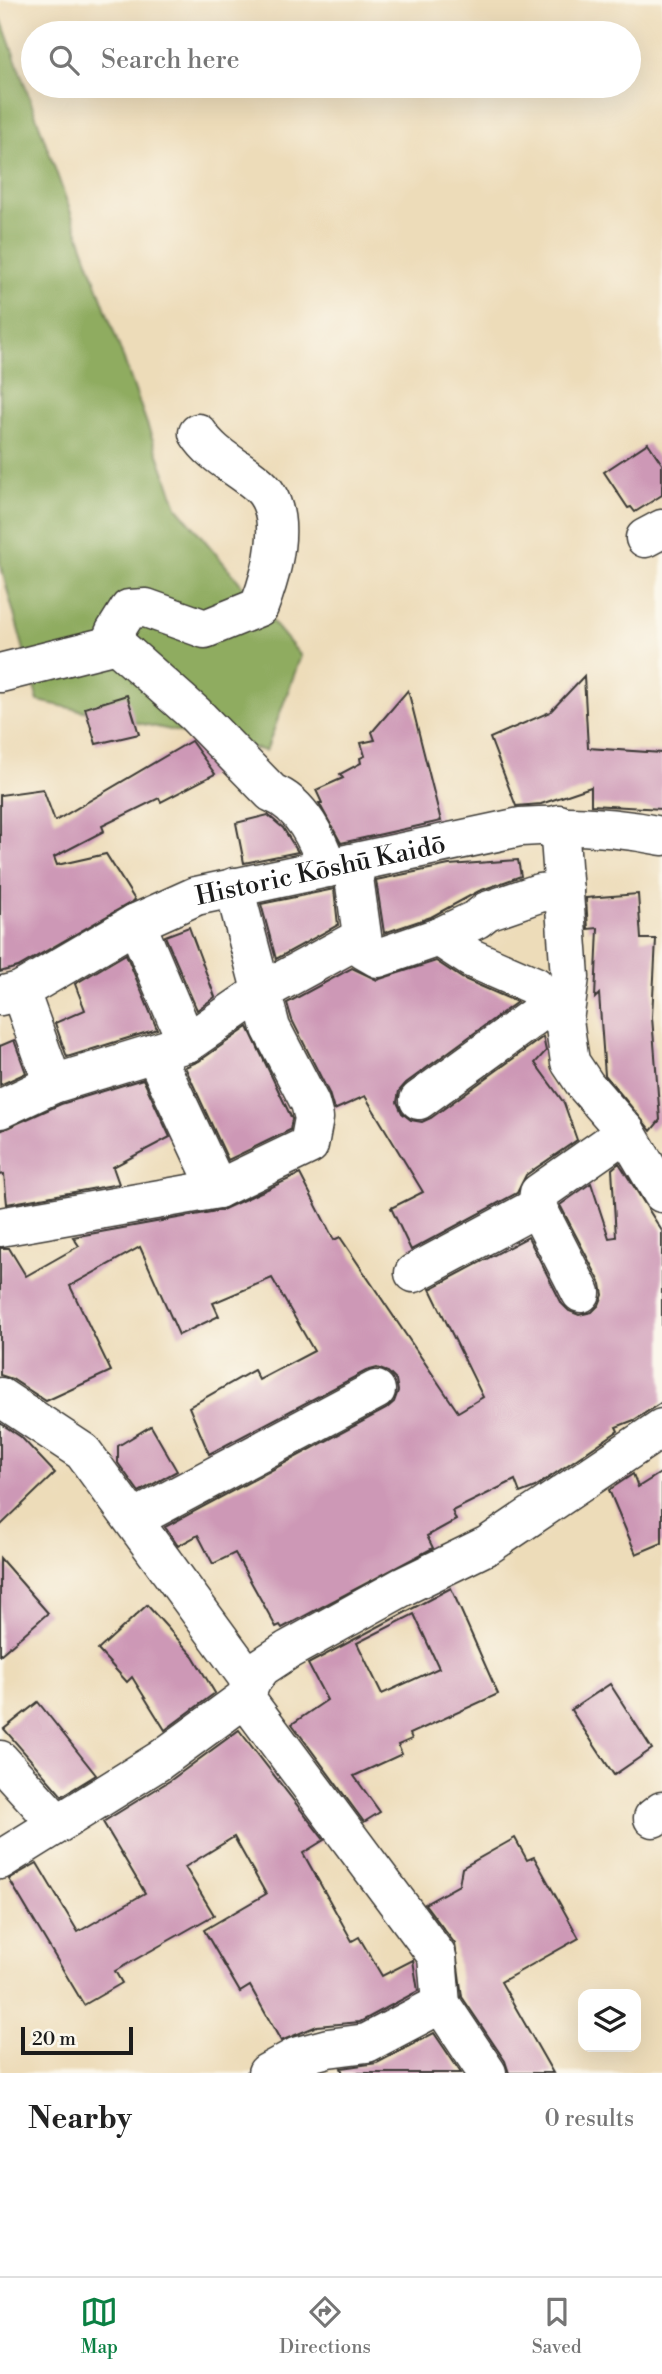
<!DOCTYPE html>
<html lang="en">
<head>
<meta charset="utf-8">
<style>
  :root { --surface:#fff; --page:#f2f2f2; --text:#222; --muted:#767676; --line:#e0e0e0; --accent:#0b8043 }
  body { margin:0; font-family:"Libre Bodoni",serif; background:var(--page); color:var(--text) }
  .controls { position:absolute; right:21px; bottom:21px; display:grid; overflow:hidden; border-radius:14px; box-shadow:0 7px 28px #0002 }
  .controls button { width:63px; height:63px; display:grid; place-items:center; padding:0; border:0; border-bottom:2px solid var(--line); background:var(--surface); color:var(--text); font:35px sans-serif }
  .scale { position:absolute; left:21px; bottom:18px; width:112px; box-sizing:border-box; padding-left:7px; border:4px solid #1c1c1c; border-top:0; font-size:19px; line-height:24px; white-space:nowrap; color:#1c1c1c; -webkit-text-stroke:5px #fbf7ec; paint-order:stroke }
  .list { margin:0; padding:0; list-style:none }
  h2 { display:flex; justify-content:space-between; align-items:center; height:91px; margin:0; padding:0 28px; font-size:30px }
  h2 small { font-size:23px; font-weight:400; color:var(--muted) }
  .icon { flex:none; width:38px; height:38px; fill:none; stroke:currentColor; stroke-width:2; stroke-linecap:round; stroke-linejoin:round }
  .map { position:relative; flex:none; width:662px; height:2073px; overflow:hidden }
  .search { position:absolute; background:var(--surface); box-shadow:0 7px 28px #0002; left:21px; right:21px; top:21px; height:77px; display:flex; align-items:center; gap:18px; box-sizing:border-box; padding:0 24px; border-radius:38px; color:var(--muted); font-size:26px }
  .sheet { height:203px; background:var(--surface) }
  nav { display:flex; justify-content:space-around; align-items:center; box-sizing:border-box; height:98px; border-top:2px solid var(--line); background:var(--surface); font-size:19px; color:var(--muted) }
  nav a { display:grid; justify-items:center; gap:4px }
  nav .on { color:var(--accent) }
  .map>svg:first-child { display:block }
  .forest { fill:#8fac60; stroke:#56643e; stroke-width:2 }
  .building { fill:#cd98b6; fill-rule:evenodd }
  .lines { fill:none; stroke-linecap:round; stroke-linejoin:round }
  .minor-casing { stroke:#3b3934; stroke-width:41 }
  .minor { stroke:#fff; stroke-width:38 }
  .labels { text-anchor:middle; stroke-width:7; stroke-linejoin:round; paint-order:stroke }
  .street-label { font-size:26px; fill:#1c1c1c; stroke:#fbf7ec }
</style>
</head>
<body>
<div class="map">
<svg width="662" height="2073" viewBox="0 0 662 2073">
  <rect width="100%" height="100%" fill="#fbf7ec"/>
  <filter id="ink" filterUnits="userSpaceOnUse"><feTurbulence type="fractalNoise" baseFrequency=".0143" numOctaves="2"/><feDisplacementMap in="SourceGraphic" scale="14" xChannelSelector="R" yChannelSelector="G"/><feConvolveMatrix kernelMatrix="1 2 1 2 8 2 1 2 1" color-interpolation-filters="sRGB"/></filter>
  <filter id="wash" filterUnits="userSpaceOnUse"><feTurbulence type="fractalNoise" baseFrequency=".00686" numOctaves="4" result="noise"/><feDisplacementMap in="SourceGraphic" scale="28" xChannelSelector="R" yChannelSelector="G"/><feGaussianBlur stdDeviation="1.57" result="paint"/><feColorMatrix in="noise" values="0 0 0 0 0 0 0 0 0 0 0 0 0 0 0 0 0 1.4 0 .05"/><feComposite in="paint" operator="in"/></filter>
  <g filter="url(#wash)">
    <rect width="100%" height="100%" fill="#eddcb9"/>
    <path class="forest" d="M 0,16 L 177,507 L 301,656 L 266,751 L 38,701 L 0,563 Z"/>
    <g id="blocks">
      <g class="building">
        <path d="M 648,443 L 662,464 L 662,495 L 635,512 L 631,507 L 628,508 L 604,472 Z"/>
        <path d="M 584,676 L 588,748 L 662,753 L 662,809 L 591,805 L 591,787 L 541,804 L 516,806 L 490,738 L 550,712 Z"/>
        <path d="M 408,690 L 441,821 L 341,843 L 319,803 L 322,803 L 316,790 L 343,778 L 340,774 L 361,763 L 360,758 L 365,756 L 361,743 L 375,740 L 372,732 Z"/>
        <path d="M 127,695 L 139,734 L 96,744 L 85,708 Z"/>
        <path d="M 191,741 L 215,774 L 161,802 L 159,798 L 102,826 L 104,831 L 54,857 L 57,865 L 106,854 L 135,900 L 18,967 L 0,972 L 0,795 L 43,789 L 55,821 Z"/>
        <path d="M 268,815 L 283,828 L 298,852 L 244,863 L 236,823 Z"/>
        <path d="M 518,860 L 521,876 L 479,891 L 431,917 L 384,933 L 376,880 L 449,865 Z"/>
        <path d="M 334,889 L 338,925 L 276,959 L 261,904 Z"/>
        <path d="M 638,894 L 641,939 L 656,939 L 652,1017 L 660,1120 L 651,1131 L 605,1075 L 599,994 L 595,998 L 598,928 L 588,929 L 586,898 Z"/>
        <path d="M 189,927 L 215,997 L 197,1010 L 165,936 Z"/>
        <path d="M 126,954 L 157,1029 L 67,1057 L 55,1023 L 85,1010 L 75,984 Z"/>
        <path d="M 436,961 L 462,978 L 517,1002 L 406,1083 L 399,1091 L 397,1102 L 402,1113 L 411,1120 L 422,1122 L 431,1118 L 543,1037 L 546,1051 L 535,1063 L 564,1103 L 577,1140 L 526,1175 L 517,1193 L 411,1250 L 391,1208 L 423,1192 L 365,1096 L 334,1110 L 329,1093 L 292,1020 L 287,1003 L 352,968 L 377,980 Z"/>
        <path d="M 248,1027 L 292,1119 L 290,1130 L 228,1160 L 185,1067 L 199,1061 Z"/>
        <path d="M 14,1040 L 26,1073 L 0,1085 L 0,1046 Z"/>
        <path d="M 143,1079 L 170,1137 L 113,1167 L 119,1184 L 7,1204 L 4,1174 L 0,1175 L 0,1131 L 61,1104 Z"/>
        <path d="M 619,1163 L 662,1231 L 662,1402 L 634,1420 L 616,1427 L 618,1431 L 535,1487 L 520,1493 L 515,1480 L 452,1511 L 456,1520 L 427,1536 L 433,1548 L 282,1628 L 280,1625 L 276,1627 L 235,1553 L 213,1564 L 198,1535 L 178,1546 L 165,1527 L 386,1409 L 394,1402 L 398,1391 L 396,1380 L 388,1372 L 377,1368 L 366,1371 L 209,1454 L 189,1407 L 254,1370 L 259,1380 L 314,1351 L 272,1278 L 213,1303 L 219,1316 L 179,1335 L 140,1247 L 70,1286 L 111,1371 L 46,1401 L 12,1379 L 0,1375 L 0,1248 L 9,1248 L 26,1276 L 79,1246 L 73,1237 L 222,1210 L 300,1174 L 334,1240 L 340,1237 L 458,1412 L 483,1397 L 430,1289 L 528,1237 L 562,1304 L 569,1311 L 579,1315 L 592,1312 L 599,1305 L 603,1295 L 601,1284 L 560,1205 L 591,1183 L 609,1238 L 616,1237 L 612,1169 Z"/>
        <path d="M 0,1423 L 21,1437 L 55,1473 L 0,1526 Z"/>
        <path d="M 151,1426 L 177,1471 L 139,1492 L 118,1463 L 118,1446 Z"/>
        <path d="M 662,1472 L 662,1543 L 636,1554 L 609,1490 L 633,1474 L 638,1487 Z"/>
        <path d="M 0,1558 L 48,1613 L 0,1655 Z"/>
        <path d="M 451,1588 L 498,1694 L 410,1734 L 412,1739 L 398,1745 L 402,1754 L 354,1776 L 380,1812 L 364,1822 L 292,1724 L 327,1700 L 308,1664 ZM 414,1614 L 439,1668 L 382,1694 L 357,1643 Z"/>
        <path d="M 147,1605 L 193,1656 L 215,1693 L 165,1730 L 132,1677 L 127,1682 L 98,1650 Z"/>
        <path d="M 610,1684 L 652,1749 L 614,1775 L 571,1710 Z"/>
        <path d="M 38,1702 L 96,1775 L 62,1796 L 4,1729 Z"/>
        <path d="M 239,1730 L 324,1840 L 303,1853 L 352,1941 L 359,1937 L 382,1976 L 413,1960 L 418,1991 L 360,2022 L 317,2026 L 281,2041 L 250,1986 L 240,1992 L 204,1930 L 266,1894 L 234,1837 L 185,1867 L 214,1915 L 115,1971 L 122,1983 L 84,2005 L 9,1879 L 37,1863 L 78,1932 L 145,1893 L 103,1822 L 171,1780 Z"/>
        <path d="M 515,1838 L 527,1860 L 534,1857 L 579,1938 L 501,1982 L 553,2073 L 509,2073 L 505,2061 L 462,1997 L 455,1944 L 425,1904 L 459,1885 L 462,1868 Z"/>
        <path d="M 434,2033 L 461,2073 L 343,2073 L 341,2068 L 377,2063 Z"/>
      </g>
    </g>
  </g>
  <g filter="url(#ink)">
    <use href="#blocks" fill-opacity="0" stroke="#3b3934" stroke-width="2"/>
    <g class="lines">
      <defs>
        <g id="minor">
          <path d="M 198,433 C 212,456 239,467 259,485 C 290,513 272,573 259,607 L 205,629 L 146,608 L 129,609 L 114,633 L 116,644 L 195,714 L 272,793 C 302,804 318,841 328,868"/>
          <path d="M 645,538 L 662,529"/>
          <path d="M 0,673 L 116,644"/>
          <path d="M 559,824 L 570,977 L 564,1020 L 570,1062 L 586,1086 L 626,1132 L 662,1193"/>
          <path d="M 352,863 L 364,950 L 378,958 L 439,937 L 471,958 L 535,986 L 547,1007 L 564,1020"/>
          <path d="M 136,923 L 187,1043"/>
          <path d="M 439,937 L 477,919 L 487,911 L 539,893 L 564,890"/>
          <path d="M 20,991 L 53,1084"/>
          <path id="s1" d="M 0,996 L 20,991 L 136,923 L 196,896 L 520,827 C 568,824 614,826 662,836"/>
          <path d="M 158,1053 L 159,1063 L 218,1189"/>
          <path d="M 419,1100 L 547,1007"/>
          <path d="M 0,1109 L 53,1084 L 187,1043 L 261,992 L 353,942 L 361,942"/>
          <path d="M 0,1227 L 218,1189 L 309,1145 L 314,1118 L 310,1103 L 271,1028 L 234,887"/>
          <path d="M 414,1273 L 537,1207"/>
          <path d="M 581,1293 L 537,1207 L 539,1193 L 626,1132"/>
          <path d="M 0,1397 L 83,1452 L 251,1682"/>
          <path d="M 134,1519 L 376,1390"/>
          <path d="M 245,1698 L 437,1956 L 441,2004 L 487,2073"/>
          <path d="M 0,1760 L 57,1823"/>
          <path d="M 653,1818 L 662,1811"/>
          <path d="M 0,1860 L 159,1761 L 245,1698 L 251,1682 L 262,1667 L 288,1650 L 404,1586 L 488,1545 L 662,1428"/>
          <path d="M 267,2073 L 298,2056 L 328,2048 L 367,2043 L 441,2004"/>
        </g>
      </defs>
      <use href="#minor" class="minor-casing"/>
      <use href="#minor" class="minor"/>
    </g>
  </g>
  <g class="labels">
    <g class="street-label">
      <text dy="9" stroke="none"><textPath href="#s1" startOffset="348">Historic Kōshū Kaidō</textPath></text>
    </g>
  </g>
</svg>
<div class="controls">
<button><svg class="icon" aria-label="layers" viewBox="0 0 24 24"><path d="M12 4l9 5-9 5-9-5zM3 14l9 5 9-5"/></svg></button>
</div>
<div class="scale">20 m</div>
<div class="search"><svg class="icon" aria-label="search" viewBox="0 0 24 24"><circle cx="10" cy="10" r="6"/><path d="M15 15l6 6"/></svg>Search here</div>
</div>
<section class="sheet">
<h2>Nearby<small>0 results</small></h2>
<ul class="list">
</ul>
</section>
<nav>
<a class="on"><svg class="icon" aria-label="map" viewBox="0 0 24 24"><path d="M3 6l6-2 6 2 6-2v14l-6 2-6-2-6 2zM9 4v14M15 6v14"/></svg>Map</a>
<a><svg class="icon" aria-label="directions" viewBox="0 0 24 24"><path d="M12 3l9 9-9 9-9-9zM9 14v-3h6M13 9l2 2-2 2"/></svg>Directions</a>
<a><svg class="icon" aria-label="saved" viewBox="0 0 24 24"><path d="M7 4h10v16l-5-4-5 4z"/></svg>Saved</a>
</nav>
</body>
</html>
